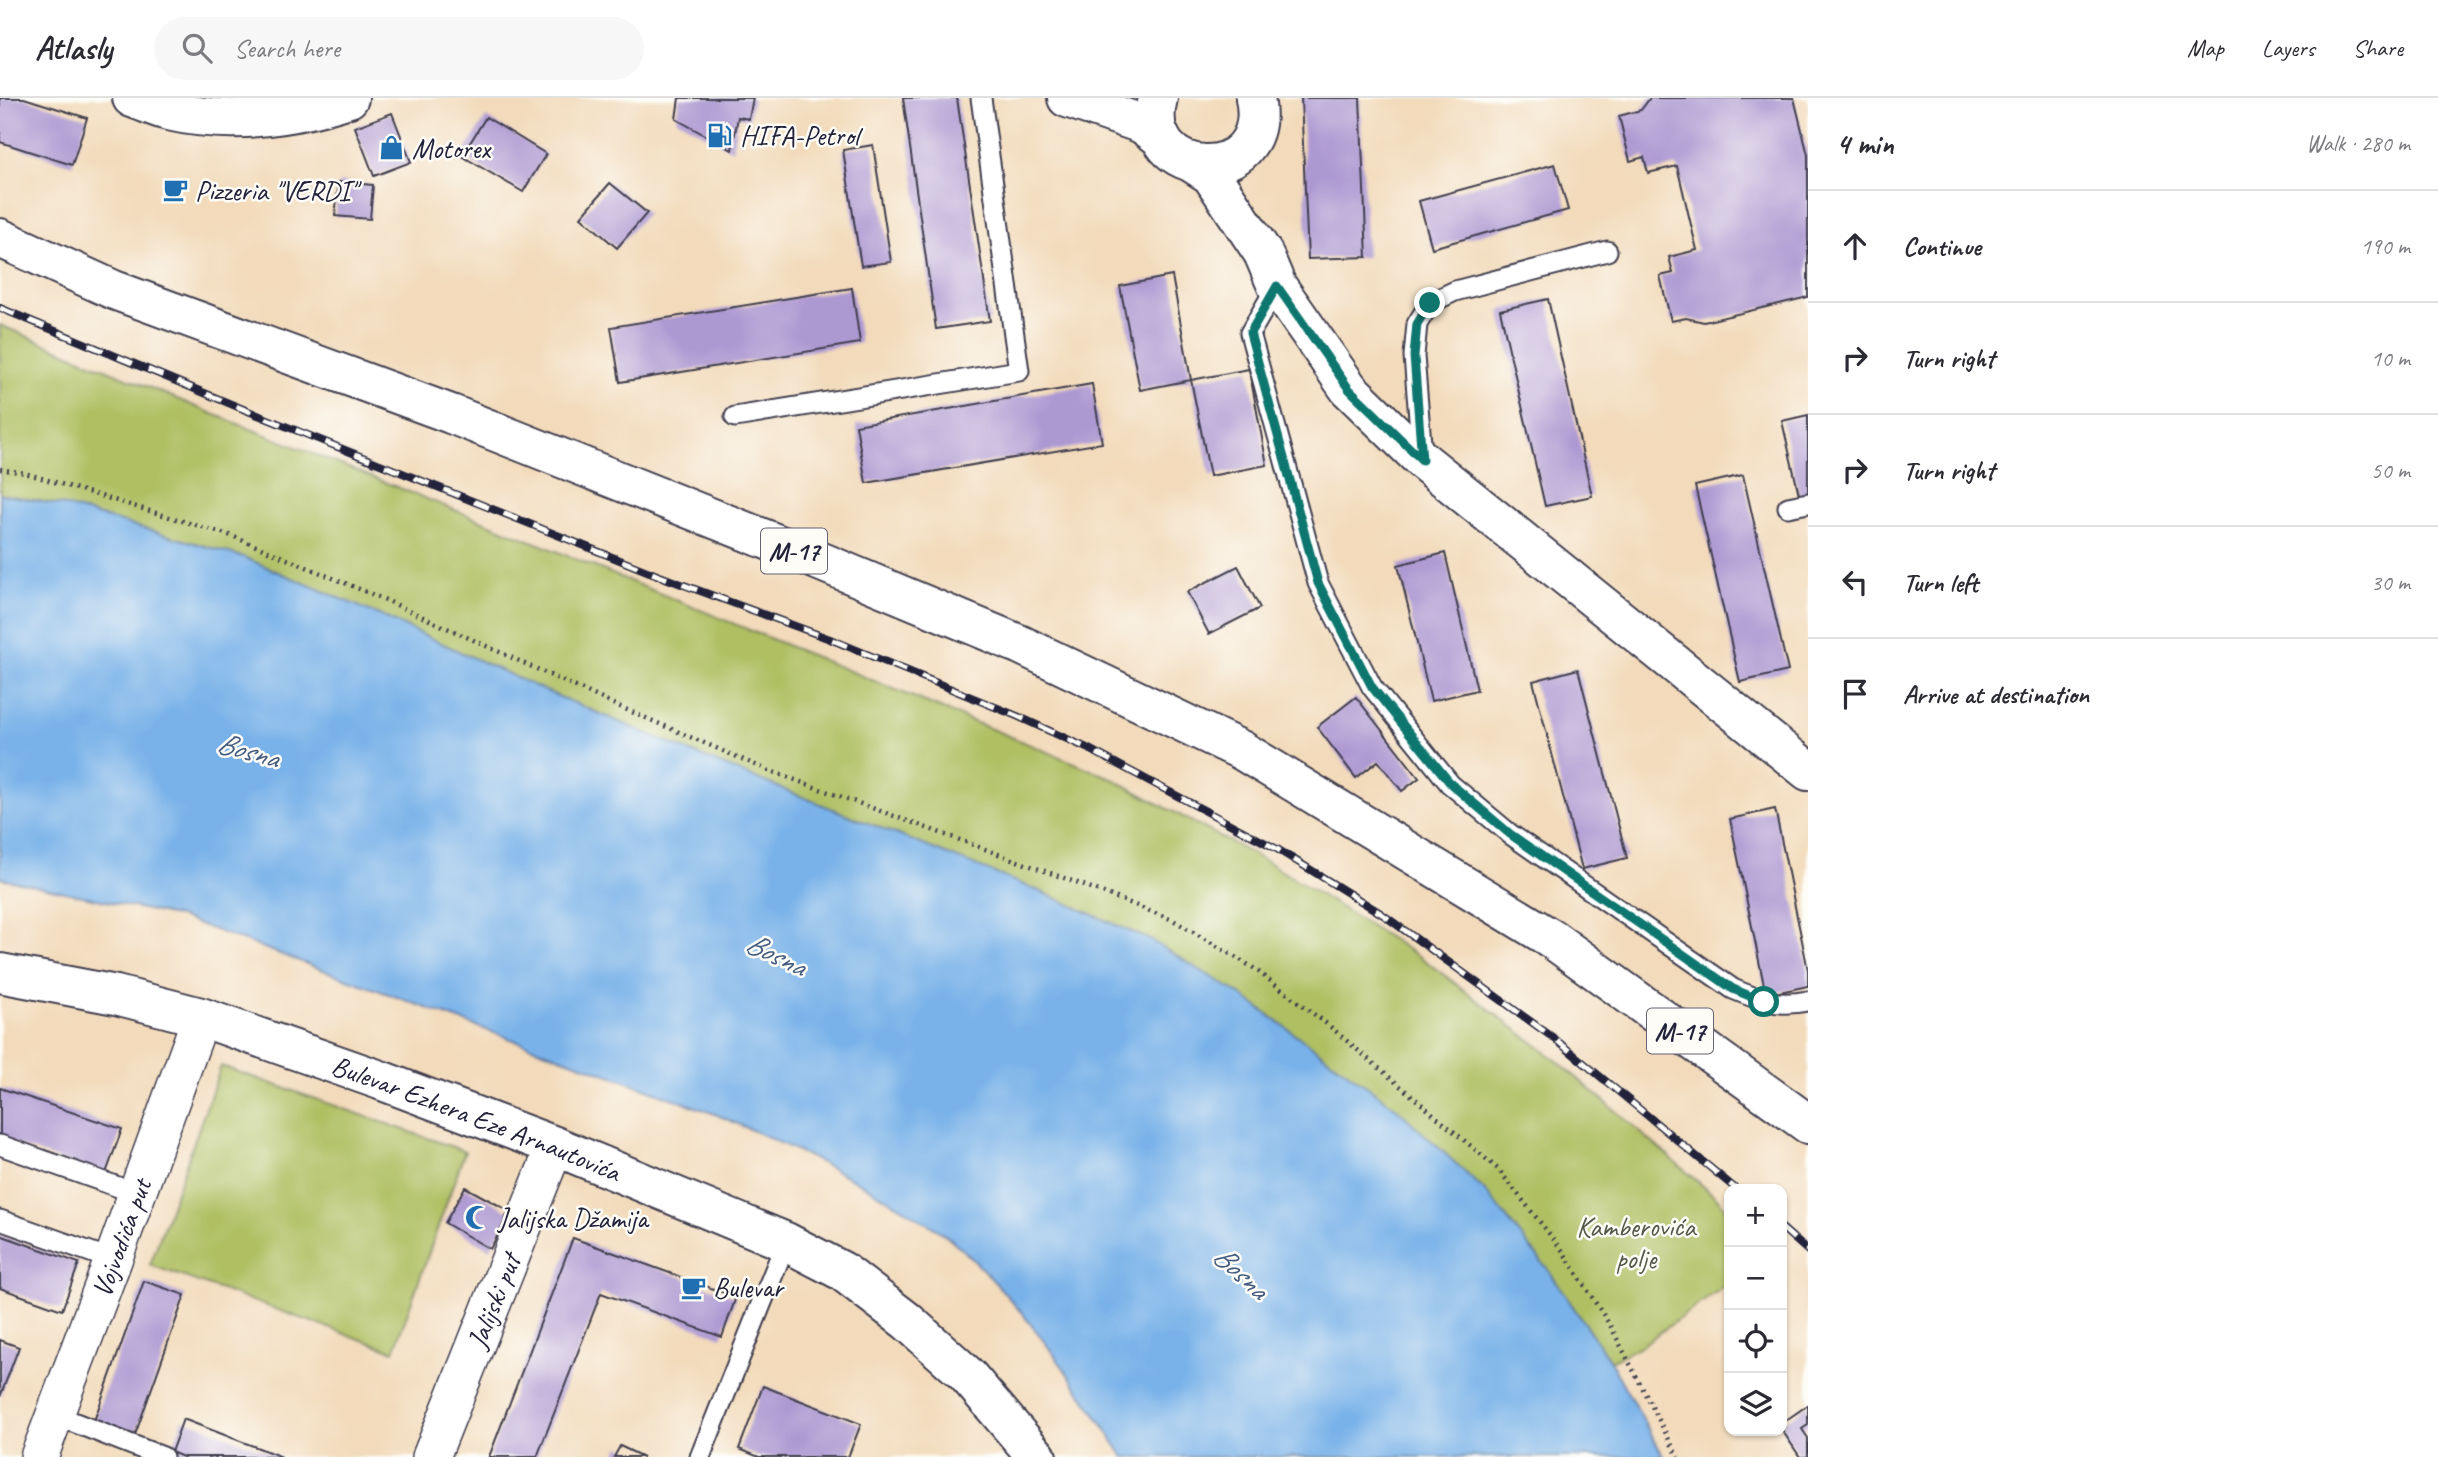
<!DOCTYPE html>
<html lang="en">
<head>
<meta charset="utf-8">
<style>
  :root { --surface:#fff; --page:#f7f7f7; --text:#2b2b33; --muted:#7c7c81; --line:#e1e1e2 }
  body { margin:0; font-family:Caveat,sans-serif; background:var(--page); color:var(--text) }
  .controls { position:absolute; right:21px; bottom:21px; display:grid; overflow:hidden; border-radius:14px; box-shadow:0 2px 5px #0004 }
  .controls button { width:63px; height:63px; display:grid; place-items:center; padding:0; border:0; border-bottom:2px solid var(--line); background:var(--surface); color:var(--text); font:35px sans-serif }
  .stop { position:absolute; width:21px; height:21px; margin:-16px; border:5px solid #0f766e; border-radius:50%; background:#fff }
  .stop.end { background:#0f766e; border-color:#fff; box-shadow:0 2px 7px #0008 }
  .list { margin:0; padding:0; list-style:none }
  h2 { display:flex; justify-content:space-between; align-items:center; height:91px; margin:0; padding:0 28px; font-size:30px }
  h2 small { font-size:23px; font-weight:400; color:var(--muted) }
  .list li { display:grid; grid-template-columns:46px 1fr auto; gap:21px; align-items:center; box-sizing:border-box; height:112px; padding:0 28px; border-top:2px solid var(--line) }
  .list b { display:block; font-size:26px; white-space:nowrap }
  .list em { font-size:23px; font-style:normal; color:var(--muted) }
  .icon { flex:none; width:38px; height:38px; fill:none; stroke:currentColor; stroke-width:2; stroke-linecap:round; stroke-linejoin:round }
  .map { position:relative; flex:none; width:1808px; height:1359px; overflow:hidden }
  header { display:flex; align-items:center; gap:42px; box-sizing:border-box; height:98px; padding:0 35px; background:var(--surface); border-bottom:2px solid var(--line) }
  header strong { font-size:33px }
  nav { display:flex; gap:38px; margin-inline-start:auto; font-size:24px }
  .search { width:490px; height:63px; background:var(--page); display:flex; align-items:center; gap:18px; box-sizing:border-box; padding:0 24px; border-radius:38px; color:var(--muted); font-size:26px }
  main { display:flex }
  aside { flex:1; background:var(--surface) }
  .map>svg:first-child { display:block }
  .green { fill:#afbf62; stroke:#68704e; stroke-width:2 }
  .water { fill:#79b2e9; stroke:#4e6a92; stroke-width:2 }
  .building { fill:#ad99d2 }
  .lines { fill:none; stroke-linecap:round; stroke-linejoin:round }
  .lane-casing { stroke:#413e4e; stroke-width:23 }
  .street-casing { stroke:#413e4e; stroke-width:40 }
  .secondary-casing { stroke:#413e4e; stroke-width:42 }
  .highway-casing { stroke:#413e4e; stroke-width:42 }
  .path { stroke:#413e4e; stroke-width:4.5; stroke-dasharray:2 5; stroke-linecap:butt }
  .lane { stroke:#fff; stroke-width:19 }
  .street { stroke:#fff; stroke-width:37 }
  .secondary { stroke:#fff; stroke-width:38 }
  .highway { stroke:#fff; stroke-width:38 }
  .rail-casing { stroke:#22223b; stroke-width:8 }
  .rail { stroke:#fdfcf7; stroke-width:5; stroke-dasharray:16; stroke-linecap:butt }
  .route { stroke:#0f766e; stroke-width:9 }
  .labels { text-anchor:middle; stroke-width:5; stroke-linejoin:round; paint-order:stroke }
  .shield { fill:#fdfcf7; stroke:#646373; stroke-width:2 }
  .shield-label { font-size:26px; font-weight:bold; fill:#22223b }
  .poi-label { font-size:28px; fill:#22223b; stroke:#fdfcf7; text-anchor:start }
  .street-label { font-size:28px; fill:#22223b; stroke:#fdfcf7 }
  .park-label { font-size:28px; fill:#535949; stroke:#fdfcf7 }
  .water-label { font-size:30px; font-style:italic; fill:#455c81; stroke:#fdfcf7 }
</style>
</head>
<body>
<header>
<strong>Atlasly</strong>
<div class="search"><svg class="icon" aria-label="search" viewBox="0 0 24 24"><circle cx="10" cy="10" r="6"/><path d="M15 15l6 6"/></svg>Search here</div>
<nav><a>Map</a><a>Layers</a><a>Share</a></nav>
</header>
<main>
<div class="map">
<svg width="1808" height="1359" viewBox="0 0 1808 1359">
  <rect width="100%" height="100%" fill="#fdfcf7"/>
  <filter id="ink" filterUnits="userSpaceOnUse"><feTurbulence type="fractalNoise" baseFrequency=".0143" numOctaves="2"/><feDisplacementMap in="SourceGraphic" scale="14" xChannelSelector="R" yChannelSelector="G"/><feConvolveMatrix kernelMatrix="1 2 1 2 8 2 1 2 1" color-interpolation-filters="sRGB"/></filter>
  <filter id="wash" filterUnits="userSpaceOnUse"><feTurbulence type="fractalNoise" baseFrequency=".00686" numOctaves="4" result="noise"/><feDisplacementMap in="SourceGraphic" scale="28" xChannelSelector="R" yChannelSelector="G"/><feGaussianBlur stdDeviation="1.57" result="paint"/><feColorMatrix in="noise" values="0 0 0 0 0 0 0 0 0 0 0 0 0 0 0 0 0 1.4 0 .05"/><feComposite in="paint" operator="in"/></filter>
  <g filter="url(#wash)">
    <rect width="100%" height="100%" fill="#f2daba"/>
    <g class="green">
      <path d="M 0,227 L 213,316 L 490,426 L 1109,679 L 1269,765 L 1423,861 L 1555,961 L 1717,1100 L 1729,1114 L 1729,1185 L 1641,1248 L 1610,1263 L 1546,1169 L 1485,1093 L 1394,1008 L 1241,897 L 1150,842 L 1039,793 L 717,665 L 548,594 L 386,520 L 243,459 L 65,408 L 0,396 Z"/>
      <path d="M 221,968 L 465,1053 L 394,1253 L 150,1167 Z"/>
    </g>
    <path class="water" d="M 0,396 L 65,408 L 243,459 L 386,520 L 548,594 L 717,665 L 1039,793 L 1150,842 L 1241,897 L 1394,1008 L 1485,1093 L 1546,1169 L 1610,1263 L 1664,1359 L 1124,1359 C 1073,1282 1023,1205 953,1143 C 940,1132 923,1124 909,1114 C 847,1075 782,1045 715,1016 L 179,819 L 0,780 Z"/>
    <g id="blocks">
      <g class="building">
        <path d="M 0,0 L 24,0 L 87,20 L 72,67 L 0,44 Z"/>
        <path d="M 679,0 L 753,0 L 749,21 L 738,19 L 732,52 L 676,21 Z"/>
        <path d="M 903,0 L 957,0 L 990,223 L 936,231 Z"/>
        <path d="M 1301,0 L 1360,0 L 1367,159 L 1308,161 Z"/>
        <path d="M 1650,0 L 1794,0 L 1808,57 L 1808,199 L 1704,224 L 1686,220 L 1671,223 L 1660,178 L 1673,175 L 1669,159 L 1697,152 L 1677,68 L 1648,75 L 1644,59 L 1630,63 L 1619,18 L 1641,12 Z"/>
        <path d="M 392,15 L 411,64 L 374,78 L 355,29 Z"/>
        <path d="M 486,19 L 546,56 L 523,94 L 462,58 Z"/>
        <path d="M 873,47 L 891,164 L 861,168 L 843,52 Z"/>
        <path d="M 1555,66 L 1568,112 L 1432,150 L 1419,103 Z"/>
        <path d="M 339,84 L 373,87 L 370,121 L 335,118 Z"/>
        <path d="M 610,85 L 647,115 L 617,150 L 581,119 Z"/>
        <path d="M 1172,178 L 1191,282 L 1140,292 L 1120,188 Z"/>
        <path d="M 852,190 L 860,245 L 620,284 L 611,229 Z"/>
        <path d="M 1548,201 L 1592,398 L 1545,408 L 1500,212 Z"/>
        <path d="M 1249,271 L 1267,367 L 1210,378 L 1191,282 Z"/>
        <path d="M 1092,286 L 1102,345 L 866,385 L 856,327 Z"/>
        <path d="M 1808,317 L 1808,399 L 1800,401 L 1782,323 Z"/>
        <path d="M 1743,377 L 1788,573 L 1740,584 L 1695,388 Z"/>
        <path d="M 1445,455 L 1477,592 L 1431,603 L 1398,467 Z"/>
        <path d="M 1238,468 L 1260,510 L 1209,536 L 1187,494 Z"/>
        <path d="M 1578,571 L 1627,760 L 1582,771 L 1533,583 Z"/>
        <path d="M 1356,599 L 1419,680 L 1402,693 L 1378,663 L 1356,680 L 1317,629 Z"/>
        <path d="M 1775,711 L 1808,872 L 1808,888 L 1766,897 L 1730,721 Z"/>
        <path d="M 0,990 L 122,1031 L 105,1078 L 0,1041 Z"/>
        <path d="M 465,1089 L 511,1114 L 490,1151 L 445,1125 Z"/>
        <path d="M 0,1137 L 79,1165 L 62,1212 L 0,1190 Z"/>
        <path d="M 573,1140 L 736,1199 L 722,1239 L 601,1195 L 537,1359 L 489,1359 Z"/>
        <path d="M 144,1183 L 185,1197 L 135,1337 L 94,1323 Z"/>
        <path d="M 0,1242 L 19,1249 L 0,1299 Z"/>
        <path d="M 763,1288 L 861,1326 L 848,1359 L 759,1359 L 739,1351 Z"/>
        <path d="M 1808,1307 L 1808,1327 L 1802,1331 L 1808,1340 L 1808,1359 L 1800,1359 L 1782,1332 L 1782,1325 Z"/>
        <path d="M 183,1321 L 282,1359 L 183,1359 L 171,1354 Z"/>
        <path d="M 620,1348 L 643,1359 L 614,1359 Z"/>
      </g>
    </g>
  </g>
  <g filter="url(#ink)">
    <use href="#blocks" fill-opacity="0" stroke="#413e4e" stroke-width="2"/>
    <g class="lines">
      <defs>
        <g id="lane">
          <path d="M 1277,188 L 1250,235 L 1318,485 L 1372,589 L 1450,686 L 1510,736 L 1733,891 C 1761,903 1777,909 1808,903"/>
          <path d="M 735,319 L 1019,273 L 981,0"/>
          <path d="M 1422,358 L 1414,258 L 1417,226 L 1430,205 L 1455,193 L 1607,153"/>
          <path d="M 1788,409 L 1808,405"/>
          <path d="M 0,1047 L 138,1096"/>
          <path d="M 0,1122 L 113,1162"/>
          <path d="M 55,1317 L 163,1359"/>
          <path d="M 700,1359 L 786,1144"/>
        </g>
        <g id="street">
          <path id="s1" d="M 39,1359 L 113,1162 L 201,919"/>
          <path id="s2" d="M 431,1359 L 555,1048"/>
        </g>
        <g id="secondary">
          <path d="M 132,0 C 144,4 156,10 168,13 C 228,27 291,19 349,0"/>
          <path d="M 1067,0 L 1142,26 L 1161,40"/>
          <path d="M 1158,0 C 1136,85 1273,91 1255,0"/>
          <path d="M 1194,66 L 1211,77 L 1263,155 L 1277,188 L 1349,291 L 1422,362 L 1808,673"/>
          <path id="s3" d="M 0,875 L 116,897 L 201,919 L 380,982 L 555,1048 L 786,1144 L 842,1173 L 907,1223 L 967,1277 L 1037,1359"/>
        </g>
        <path id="highway" d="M 0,140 L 114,192 L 451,316 L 805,457 L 1021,547 L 1241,652 L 1552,841 L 1808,1026"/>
      </defs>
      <use href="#lane" class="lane-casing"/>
      <use href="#street" class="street-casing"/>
      <use href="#secondary" class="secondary-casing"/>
      <use href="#highway" class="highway-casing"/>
      <path class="path" d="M 0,371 L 25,375 L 232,438 L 388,503 L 611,605 L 765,671 L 1086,788 L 1173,822 L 1252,869 L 1327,926 L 1498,1071 L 1562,1152 L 1611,1229 L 1678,1359"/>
      <use href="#lane" class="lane"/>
      <use href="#street" class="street"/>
      <use href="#secondary" class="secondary"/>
      <use href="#highway" class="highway"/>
      <defs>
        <g id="rail">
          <path d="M 0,210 L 243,311 L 657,477 L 830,541 L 1017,618 L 1089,651 L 1277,751 L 1382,816 L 1555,941 L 1736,1091"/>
          <path d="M 1782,1130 L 1808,1153"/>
        </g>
      </defs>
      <use href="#rail" class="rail-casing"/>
      <use href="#rail" class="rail"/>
    </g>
  </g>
  <g class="lines" filter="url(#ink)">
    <path class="route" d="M 1430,205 L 1417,226 L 1414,258 L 1422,362 L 1349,291 L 1277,188 L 1250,235 L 1318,485 L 1372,589 L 1451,686 L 1510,736 L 1733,891 L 1764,904"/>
  </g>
  <defs>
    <symbol id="fuel-bare" viewBox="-9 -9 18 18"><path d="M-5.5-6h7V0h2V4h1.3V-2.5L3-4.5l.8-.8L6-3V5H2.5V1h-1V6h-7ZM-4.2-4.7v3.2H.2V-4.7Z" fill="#1f6fb2" stroke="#fdfcf7" stroke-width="2.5" paint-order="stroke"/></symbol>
    <symbol id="shop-bare" viewBox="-9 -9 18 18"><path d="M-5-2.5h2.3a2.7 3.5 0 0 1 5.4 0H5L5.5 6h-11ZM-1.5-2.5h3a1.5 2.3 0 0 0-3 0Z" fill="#1f6fb2" stroke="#fdfcf7" stroke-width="2.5" paint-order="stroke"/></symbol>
    <symbol id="cafe-bare" viewBox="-9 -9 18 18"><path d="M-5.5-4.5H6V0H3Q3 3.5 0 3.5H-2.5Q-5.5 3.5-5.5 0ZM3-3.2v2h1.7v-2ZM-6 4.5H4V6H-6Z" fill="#1f6fb2" stroke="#fdfcf7" stroke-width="2.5" paint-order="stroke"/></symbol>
    <symbol id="mosque-bare" viewBox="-9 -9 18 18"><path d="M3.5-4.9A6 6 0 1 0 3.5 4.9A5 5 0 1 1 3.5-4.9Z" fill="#1f6fb2" stroke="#fdfcf7" stroke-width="2.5" paint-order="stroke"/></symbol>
  </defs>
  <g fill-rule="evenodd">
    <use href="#fuel-bare" x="702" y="20" width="35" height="35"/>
    <use href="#shop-bare" x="374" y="32" width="35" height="35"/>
    <use href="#cafe-bare" x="158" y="74" width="35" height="35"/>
    <use href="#mosque-bare" x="460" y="1102" width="35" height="35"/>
    <use href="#cafe-bare" x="676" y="1172" width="35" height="35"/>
  </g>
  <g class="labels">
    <g class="shield">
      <rect x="761" y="430.5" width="66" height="45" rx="5"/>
      <rect x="1647" y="910.5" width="66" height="45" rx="5"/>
    </g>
    <g class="shield-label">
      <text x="794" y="462">M-17</text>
      <text x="1680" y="942">M-17</text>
    </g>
    <g class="poi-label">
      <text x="740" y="47">HIFA-Petrol</text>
      <text x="412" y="60">Motorex</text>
      <text x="195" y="102">Pizzeria "VERDI"</text>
      <text x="498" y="1130">Jalijska Džamija</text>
      <text x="713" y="1199">Bulevar</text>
    </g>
    <g class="street-label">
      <text dy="10" stroke="none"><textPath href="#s3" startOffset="499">Bulevar Ezhera Eze Arnautovića</textPath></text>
      <text dy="10" stroke="none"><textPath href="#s1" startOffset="234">Vojvodića put</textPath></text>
      <text dy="10" stroke="none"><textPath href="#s2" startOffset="168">Jalijski put</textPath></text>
    </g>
    <g class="park-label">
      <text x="1636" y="1138">Kamberovića<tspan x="1636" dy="32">polje</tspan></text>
    </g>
    <g class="water-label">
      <text transform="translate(248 652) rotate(16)" y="10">Bosna</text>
      <text transform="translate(776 856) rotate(26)" y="10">Bosna</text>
      <text transform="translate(1241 1174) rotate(43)" y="10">Bosna</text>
    </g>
  </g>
</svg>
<div class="controls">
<button>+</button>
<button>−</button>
<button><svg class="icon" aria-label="locate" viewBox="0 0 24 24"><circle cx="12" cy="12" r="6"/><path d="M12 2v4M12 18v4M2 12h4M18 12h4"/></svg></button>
<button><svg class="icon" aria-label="layers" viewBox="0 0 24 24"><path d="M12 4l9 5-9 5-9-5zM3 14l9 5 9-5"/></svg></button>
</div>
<div class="stop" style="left:1764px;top:904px"></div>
<div class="stop end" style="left:1430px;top:205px"></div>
</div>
<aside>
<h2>4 min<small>Walk · 280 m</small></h2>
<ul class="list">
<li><svg class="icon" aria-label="ahead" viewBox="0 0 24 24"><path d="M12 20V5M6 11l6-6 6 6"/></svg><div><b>Continue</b></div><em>190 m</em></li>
<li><svg class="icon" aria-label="right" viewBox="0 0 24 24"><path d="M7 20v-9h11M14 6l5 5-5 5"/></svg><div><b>Turn right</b></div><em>10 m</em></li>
<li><svg class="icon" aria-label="right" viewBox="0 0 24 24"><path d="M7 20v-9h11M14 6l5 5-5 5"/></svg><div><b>Turn right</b></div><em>50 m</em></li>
<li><svg class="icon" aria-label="left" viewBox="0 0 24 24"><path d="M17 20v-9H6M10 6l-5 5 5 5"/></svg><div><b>Turn left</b></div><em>30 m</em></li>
<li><svg class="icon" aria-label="arrive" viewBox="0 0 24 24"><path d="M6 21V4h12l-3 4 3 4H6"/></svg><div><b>Arrive at destination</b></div></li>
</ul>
</aside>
</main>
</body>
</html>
